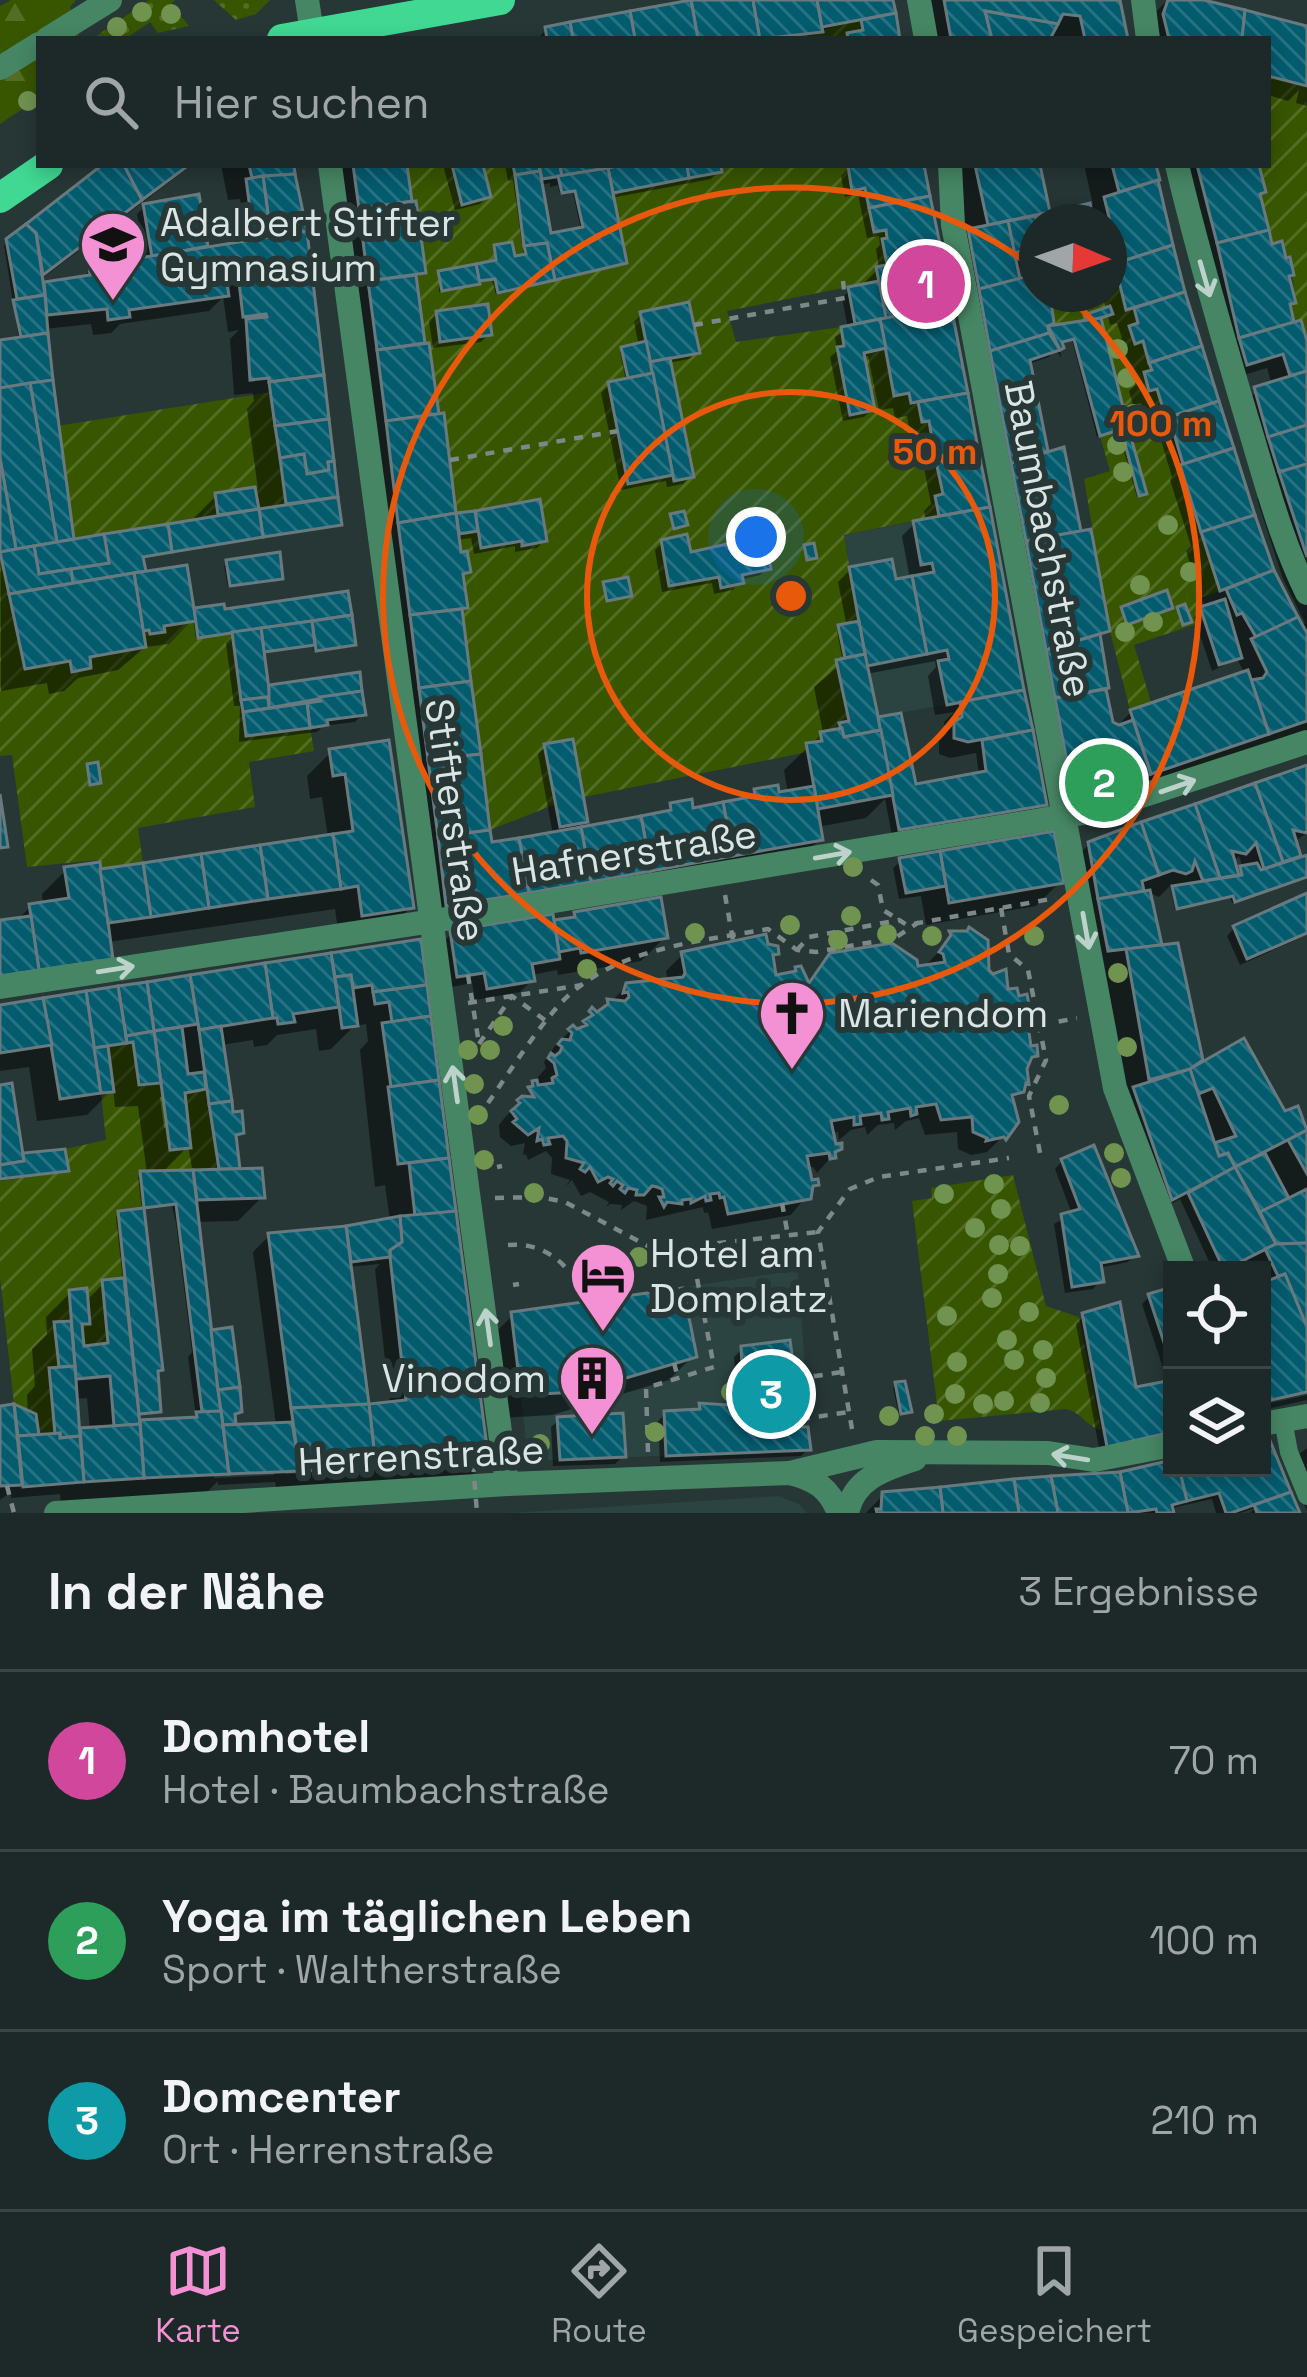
<!DOCTYPE html>
<html lang="de">
<head>
<meta charset="utf-8">
<style>
  :root { --surface:#1d2928; --page:#253130; --text:#f1f3f6; --muted:#a0a6a8; --line:#3b4545; --accent:#f491d4 }
  body { margin:0; font-family:"Space Grotesk",sans-serif; background:var(--page); color:var(--text) }
  .controls { position:absolute; right:36px; bottom:36px; display:grid; overflow:hidden; border-radius:0px; box-shadow:0 6px 18px #0003 }
  .controls button { width:108px; height:108px; display:grid; place-items:center; padding:0; border:0; border-bottom:3px solid var(--line); background:var(--surface); color:var(--text); font:60px sans-serif }
  .compass { position:absolute; left:1019px; top:204px; width:108px; height:108px; border-radius:50%; background:var(--surface); box-shadow:0 6px 18px #0003; rotate:92deg }
  .you { position:absolute; left:756px; top:537px; width:42px; height:42px; margin:-30px; border:9px solid #fff; border-radius:50%; background:#1a73e8; box-shadow:0 0 0 18px #1a73e833 }
  .badge { display:grid; place-items:center; width:78px; height:78px; border-radius:50%; background:var(--accent); color:#fff; font-size:39px; font-weight:700 }
  .pin { position:absolute; translate:-50% -50%; border:6px solid #fff; box-shadow:0 3px 12px #0006 }
  .list { margin:0; padding:0; list-style:none }
  h2 { display:flex; justify-content:space-between; align-items:center; height:156px; margin:0; padding:0 48px; font-size:51px }
  h2 small { font-size:39px; font-weight:400; color:var(--muted) }
  .list li { display:grid; grid-template-columns:78px 1fr auto; gap:36px; align-items:center; box-sizing:border-box; height:180px; padding:0 48px; border-top:3px solid var(--line) }
  .list b { display:block; font-size:45px; white-space:nowrap }
  .list p { margin:0; font-size:39px; white-space:nowrap; color:var(--muted) }
  .list em { font-size:39px; font-style:normal; color:var(--muted) }
  .icon { flex:none; width:66px; height:66px; fill:none; stroke:currentColor; stroke-width:2; stroke-linecap:round; stroke-linejoin:round }
  .map { position:relative; flex:none; width:1307px; height:1513px; overflow:hidden }
  .search { position:absolute; background:var(--surface); box-shadow:0 6px 18px #0003; left:36px; right:36px; top:36px; height:132px; display:flex; align-items:center; gap:30px; box-sizing:border-box; padding:0 42px; border-radius:0px; color:var(--muted); font-size:45px }
  .sheet { height:696px; background:var(--surface) }
  nav { display:flex; justify-content:space-around; align-items:center; box-sizing:border-box; height:168px; border-top:3px solid var(--line); background:var(--surface); font-size:33px; color:var(--muted) }
  nav a { display:grid; justify-items:center; gap:6px }
  nav .on { color:var(--accent) }
  .map>svg:first-child { display:block }
  .built { fill:#2b4341 }
  .grass { fill:url(#grass-dots) }
  .forest { fill:url(#forest-firs) }
  .garden { fill:url(#garden-furrows) }
  .shadow { fill:#0007; fill-rule:evenodd }
  .building { fill:url(#building-back-hatch); stroke:#687a7f; stroke-width:3 }
  .lines { fill:none; stroke-linecap:round; stroke-linejoin:round }
  .path { stroke:#7c8988; stroke-width:4.5; stroke-dasharray:9 9; stroke-linecap:butt }
  .pedestrian { stroke:#468664; stroke-width:18 }
  .minor { stroke:#468664; stroke-width:24 }
  .tertiary { stroke:#468664; stroke-width:24 }
  .primary { stroke:#40d893; stroke-width:30 }
  .path-bridge { stroke:#7c8988; stroke-width:4.5; stroke-dasharray:9 9; stroke-linecap:butt }
  .tree { fill:#709350 }
  .oneway { stroke:#bdd2ca }
  .ring { fill:none; stroke:#e8590c; stroke-width:6 }
  .labels { text-anchor:middle; stroke-width:12; stroke-linejoin:round; paint-order:stroke }
  .poi-label { font-size:39px; fill:#dbe5e4; stroke:#273736; text-anchor:start }
  .street-label { font-size:39px; fill:#dbe5e4; stroke:#273736 }
  .centre { fill:#e8590c; stroke:#273736; stroke-width:6 }
  .ring-label { font-size:36px; text-anchor:middle; font-weight:bold; fill:#e8590c; stroke:#273736; stroke-width:12; stroke-linejoin:round; paint-order:stroke }
</style>
</head>
<body>
<div class="map">
<svg width="1307" height="1513" viewBox="0 0 1307 1513">
  <defs>
    <pattern id="grass-dots" width="8" height="8" patternUnits="userSpaceOnUse" patternTransform="scale(3)"><rect width="8" height="8" fill="#385500"/><path d="M2 2h.1M6 6h.1" fill="none" stroke="#546d25" stroke-width="1.8" stroke-linecap="round"/></pattern>
    <pattern id="forest-firs" width="22" height="20" patternUnits="userSpaceOnUse" patternTransform="scale(3)"><rect width="22" height="20" fill="#385500"/><path d="M5 1l3.5 6h-7zM16 11l3.5 6h-7z" fill="#546d25"/></pattern>
    <pattern id="garden-furrows" width="10" height="10" patternUnits="userSpaceOnUse" patternTransform="scale(3)"><rect width="10" height="10" fill="#385500"/><path d="M-1 1l2-2M0 10L10 0M9 11l2-2" fill="none" stroke="#546d25"/></pattern>
    <pattern id="building-back-hatch" width="6" height="6" patternUnits="userSpaceOnUse" patternTransform="scale(3)"><rect width="6" height="6" fill="#035b6e"/><path d="M-1 5l2 2M0 0l6 6M5-1l2 2" fill="none" stroke="#277283"/></pattern>
  </defs>
  <rect width="100%" height="100%" fill="#273736"/>
  <g class="built">
    <path d="M 990,507 L 1024,690 L 878,717 L 844,535 Z"/>
    <path d="M 798,1270 L 811,1450 L 535,1461 L 530,1457 L 527,1451 L 512,1313 Z"/>
    <path d="M 778,1496 L 799,1504 L 807,1513 L 508,1513 Z"/>
  </g>
  <g class="grass">
    <path d="M 149,0 L 175,0 L 171,4 L 189,26 L 158,33 L 150,22 L 125,39 L 92,39 Z"/>
    <path d="M 214,0 L 270,0 L 256,14 L 236,20 Z"/>
  </g>
  <path class="forest" d="M 11,0 L 76,0 L 70,7 L 80,39 L 39,39 L 39,98 L 0,124 L 0,6 Z"/>
  <g class="garden">
    <path d="M 861,20 L 863,30 L 848,33 L 848,39 L 787,39 Z"/>
    <path d="M 1268,76 L 1307,86 L 1307,341 L 1301,320 L 1294,322 L 1290,304 L 1296,302 L 1290,257 L 1286,258 L 1282,242 L 1272,243 L 1260,194 L 1266,192 L 1259,165 L 1268,165 Z"/>
    <path d="M 407,165 L 513,165 L 526,254 L 515,256 L 495,245 L 496,260 L 439,272 L 442,291 L 495,279 L 499,293 L 627,263 L 613,193 L 721,172 L 721,165 L 851,165 L 848,166 L 852,190 L 865,188 L 874,232 L 886,230 L 887,238 L 882,239 L 887,265 L 879,281 L 727,311 L 736,342 L 841,327 L 844,346 L 837,348 L 850,415 L 864,353 L 886,348 L 911,403 L 918,402 L 922,421 L 929,421 L 943,494 L 935,496 L 939,516 L 844,535 L 859,621 L 838,626 L 845,658 L 849,721 L 839,723 L 840,729 L 821,732 L 822,741 L 807,744 L 808,752 L 584,797 L 573,739 L 545,744 L 556,804 L 490,830 L 462,609 L 468,607 L 463,574 L 470,571 L 467,551 L 461,552 L 459,534 L 478,531 L 482,547 L 547,541 L 539,500 L 456,513 L 444,414 L 439,414 L 429,344 L 425,343 L 416,275 L 426,272 Z"/>
    <path d="M 1110,221 L 1123,272 L 1118,277 L 1126,310 L 1134,308 L 1138,323 L 1135,344 L 1143,341 L 1152,370 L 1144,373 L 1149,390 L 1157,389 L 1220,591 L 1198,599 L 1205,621 L 1134,645 L 1151,702 L 1130,710 L 1110,631 L 1084,479 L 1110,471 L 1100,436 L 1128,426 L 1101,318 L 1113,314 L 1110,306 L 1084,315 L 1086,323 L 1048,326 L 1041,294 L 1109,294 Z"/>
    <path d="M 271,392 L 286,504 L 259,509 L 254,487 L 216,493 L 218,515 L 74,539 L 57,426 Z"/>
    <path d="M 0,550 L 25,669 L 70,661 L 73,672 L 91,669 L 90,657 L 145,647 L 143,631 L 164,632 L 164,626 L 196,621 L 232,632 L 246,736 L 310,728 L 314,751 L 249,762 L 255,807 L 138,828 L 143,863 L 100,869 L 98,860 L 27,867 L 12,755 L 0,756 Z"/>
    <path d="M 133,1042 L 139,1084 L 161,1083 L 171,1150 L 191,1147 L 185,1093 L 206,1089 L 219,1169 L 140,1172 L 144,1208 L 118,1212 L 124,1278 L 102,1281 L 108,1343 L 84,1346 L 82,1324 L 90,1323 L 87,1289 L 69,1290 L 71,1321 L 55,1323 L 59,1367 L 49,1369 L 55,1434 L 39,1435 L 36,1414 L 14,1404 L 0,1277 L 0,1179 L 68,1171 L 65,1149 L 106,1140 L 101,1093 L 114,1091 L 108,1046 Z"/>
    <path d="M 1013,1175 L 1046,1306 L 1079,1317 L 1101,1430 C 1086,1426 1081,1412 1066,1409 L 939,1421 L 912,1201 L 932,1198 L 931,1188 Z"/>
  </g>
  <g class="shadow">
    <path d="M 707,0 L 890,0 L 897,39 L 538,38 L 546,30 Z"/>
    <path d="M 916,0 L 1117,0 L 1125,39 L 924,39 Z"/>
    <path d="M 1168,0 L 1191,0 L 1307,29 L 1307,106 L 1296,103 L 1299,90 L 1288,101 L 1268,95 L 1268,39 L 1141,39 L 1148,19 Z"/>
    <path d="M 108,165 L 192,165 L 40,280 L 41,290 L 45,285 L 80,280 L 91,269 L 145,260 L 137,214 L 144,207 L 205,245 L 198,252 L 246,244 L 240,199 L 228,200 L 221,165 L 291,165 L 339,524 L 140,558 L 142,570 L 137,576 L 191,612 L 223,613 L 346,594 L 353,644 L 350,647 L 314,652 L 313,646 L 261,653 L 266,691 L 270,687 L 357,675 L 363,714 L 355,722 L 323,726 L 317,732 L 239,742 L 240,706 L 234,706 L 226,643 L 236,633 L 196,639 L 193,619 L 169,644 L 145,647 L 118,670 L 78,678 L 64,691 L 49,694 L 47,683 L 1,691 L 0,343 L 19,340 L 4,245 ZM 223,297 L 228,332 L 239,330 L 230,339 L 234,395 L 253,393 L 254,401 L 247,409 L 258,489 L 216,496 L 192,520 L 65,544 L 71,538 L 45,329 L 91,324 L 93,335 L 111,333 L 120,324 L 209,311 Z"/>
    <path d="M 327,165 L 402,165 L 422,272 L 414,281 L 423,347 L 454,519 L 537,503 L 544,540 L 537,548 L 515,552 L 515,546 L 474,554 L 471,538 L 456,540 L 467,571 L 461,578 L 465,607 L 459,612 L 489,846 L 553,835 L 538,754 L 546,746 L 585,821 L 575,831 L 663,815 L 671,806 L 691,811 L 747,801 L 755,792 L 788,794 L 784,770 L 823,733 L 814,687 L 843,662 L 837,631 L 847,627 L 838,582 L 850,570 L 893,583 L 910,579 L 902,536 L 914,524 L 926,522 L 924,511 L 931,504 L 917,431 L 910,432 L 907,416 L 895,418 L 893,408 L 879,410 L 868,356 L 862,358 L 872,409 L 864,417 L 843,421 L 830,357 L 837,351 L 835,337 L 848,329 L 842,298 L 850,290 L 859,288 L 879,268 L 876,249 L 880,245 L 879,236 L 867,238 L 858,194 L 845,197 L 841,176 L 852,165 L 921,165 L 1044,804 L 1036,811 L 892,836 L 885,799 L 866,818 L 818,827 L 820,839 L 796,863 L 423,928 ZM 935,661 L 936,667 L 928,676 L 935,715 L 954,712 L 944,722 L 946,734 L 939,741 L 939,754 L 950,758 L 976,753 L 979,775 L 914,787 L 876,724 L 866,674 Z"/>
    <path d="M 443,165 L 479,165 L 488,196 L 480,204 L 455,210 Z"/>
    <path d="M 505,165 L 718,165 L 719,171 L 711,179 L 611,198 L 624,262 L 621,265 L 496,295 L 492,280 L 439,292 L 440,274 L 494,264 L 495,248 L 512,259 L 524,258 L 513,180 L 508,181 ZM 550,183 L 550,187 L 558,185 L 560,194 L 573,193 L 581,230 L 548,237 L 540,185 Z"/>
    <path d="M 949,165 L 1035,165 L 1048,216 L 1093,205 L 1084,165 L 1153,165 L 1182,293 L 1252,516 L 1271,572 L 1300,626 L 1305,623 L 1283,579 L 1257,499 L 1268,487 L 1243,402 L 1271,382 L 1267,368 L 1231,379 L 1169,165 L 1256,165 L 1263,191 L 1257,197 L 1270,247 L 1287,278 L 1292,302 L 1287,307 L 1292,326 L 1307,351 L 1307,730 L 1068,811 ZM 1037,222 L 1109,222 L 1109,294 L 1103,296 L 1106,310 L 1085,317 L 1084,326 L 1044,330 L 1034,278 L 1018,282 L 1015,269 L 1037,264 ZM 1108,316 L 1110,325 L 1117,323 L 1122,338 L 1114,345 L 1119,359 L 1126,356 L 1136,385 L 1129,391 L 1133,405 L 1141,403 L 1150,432 L 1158,430 L 1172,477 L 1170,480 L 1191,546 L 1186,551 L 1205,608 L 1194,617 L 1212,671 L 1237,659 L 1245,674 L 1131,712 L 1116,727 L 1111,724 L 1103,690 L 1106,687 L 1098,639 L 1107,630 L 1079,534 L 1037,458 L 1045,450 L 1028,364 L 1049,357 L 1056,349 L 1061,358 L 1060,343 L 1072,340 L 1097,437 L 1118,430 L 1137,497 L 1140,496 L 1143,493 L 1098,319 Z"/>
    <path d="M 437,313 L 489,334 L 481,342 L 433,348 L 429,321 Z"/>
    <path d="M 642,314 L 697,352 L 689,359 L 668,363 L 691,476 L 683,484 L 667,487 L 666,481 L 621,490 L 601,393 L 609,385 L 626,381 L 620,352 L 639,346 L 634,322 Z"/>
    <path d="M 663,542 L 688,556 L 768,568 L 760,575 L 740,580 L 733,590 L 714,594 L 712,583 L 662,592 L 655,550 Z"/>
    <path d="M 227,563 L 280,578 L 228,588 L 224,566 Z"/>
    <path d="M 387,743 L 411,907 L 387,931 L 339,938 L 335,909 L 108,942 L 0,923 L 16,921 L 30,907 L 43,905 L 42,894 L 66,870 L 98,872 L 328,838 L 322,797 L 310,799 L 307,776 L 331,752 Z"/>
    <path d="M 1307,768 L 1307,833 L 1294,842 L 1299,860 L 1307,858 L 1307,877 L 1232,903 L 1230,897 L 1175,910 L 1170,886 L 1159,897 L 1147,892 L 1159,948 L 1176,947 L 1201,1065 L 1284,1115 L 1296,1109 L 1307,1129 L 1307,1389 L 1262,1399 L 1262,1270 L 1251,1270 L 1248,1260 L 1228,1270 L 1213,1270 L 1180,1199 L 1160,1210 L 1122,1102 L 1073,861 L 1089,844 ZM 1239,856 L 1243,868 L 1236,875 L 1233,863 Z"/>
    <path d="M 1052,834 L 1060,882 L 1036,906 L 926,925 L 921,896 L 899,899 L 893,868 L 901,861 Z"/>
    <path d="M 1307,898 L 1307,935 L 1240,965 L 1227,936 L 1234,928 Z"/>
    <path d="M 575,915 L 665,937 L 641,961 L 558,975 L 557,970 L 531,975 L 532,980 L 520,992 L 475,1000 L 472,983 L 446,988 L 439,946 L 451,934 L 552,927 Z"/>
    <path d="M 954,936 L 1022,1008 L 1029,1050 L 1035,1055 L 1027,1062 L 1019,1091 L 1010,1100 L 1013,1126 L 987,1152 L 971,1155 L 958,1149 L 957,1132 L 925,1135 L 919,1118 L 906,1121 L 895,1130 L 894,1123 L 878,1125 L 867,1135 L 865,1127 L 851,1130 L 839,1140 L 838,1132 L 831,1133 L 833,1147 L 839,1148 L 817,1173 L 813,1167 L 807,1168 L 809,1184 L 816,1184 L 791,1215 L 712,1229 L 708,1212 L 704,1213 L 703,1207 L 646,1220 L 647,1206 L 634,1201 L 621,1210 L 622,1205 L 610,1204 L 606,1207 L 609,1202 L 590,1192 L 581,1196 L 572,1180 L 566,1186 L 570,1180 L 551,1174 L 552,1158 L 546,1151 L 528,1160 L 526,1154 L 523,1155 L 525,1143 L 511,1146 L 500,1137 L 499,1125 L 506,1116 L 540,1088 L 536,1079 L 546,1068 L 544,1062 L 554,1047 L 570,1031 L 581,1030 L 623,990 L 668,982 L 666,971 L 683,954 L 770,951 L 776,953 L 770,959 L 774,979 L 806,985 L 831,956 L 915,969 L 925,966 Z"/>
    <path d="M 418,942 L 485,1461 L 469,1478 L 277,1493 L 275,1482 L 218,1485 L 218,1481 L 202,1497 L 61,1505 L 60,1494 L 11,1498 L 11,1492 L 0,1500 L 0,1410 L 14,1407 L 28,1413 L 27,1395 L 35,1386 L 32,1349 L 47,1334 L 46,1317 L 70,1293 L 85,1302 L 104,1283 L 123,1281 L 116,1217 L 119,1214 L 156,1373 L 158,1411 L 136,1415 L 137,1423 L 196,1417 L 188,1357 L 192,1352 L 176,1223 L 172,1206 L 142,1210 L 138,1177 L 147,1174 L 138,1106 L 115,1107 L 113,1089 L 87,1115 L 37,1121 L 29,1067 L 0,1071 L 0,1008 ZM 366,1024 L 368,1041 L 360,1050 L 375,1187 L 385,1185 L 390,1221 L 270,1235 L 253,1252 L 276,1425 L 228,1428 L 239,1411 L 209,1333 L 196,1222 L 238,1221 L 262,1197 L 237,1172 L 234,1140 L 241,1132 L 230,1115 L 221,1045 L 253,1040 L 254,1047 L 267,1045 L 277,1035 L 316,1029 L 319,1051 L 331,1049 L 354,1026 ZM 160,1097 L 166,1097 L 170,1127 L 164,1128 ZM 188,1146 L 193,1173 L 161,1174 ZM 380,1264 L 375,1269 L 390,1405 L 366,1407 L 348,1267 ZM 87,1398 L 90,1431 L 77,1432 L 74,1399 ZM 351,1465 L 351,1471 L 285,1474 L 285,1468 ZM 274,1469 L 274,1475 L 214,1478 L 214,1472 Z"/>
    <path d="M 0,1088 L 20,1159 L 24,1156 L 66,1170 L 63,1172 L 0,1181 Z"/>
    <path d="M 1062,1161 L 1135,1255 L 1128,1262 L 1099,1268 L 1100,1281 L 1093,1289 L 1065,1293 L 1054,1224 L 1072,1214 L 1055,1169 Z"/>
    <path d="M 1172,1292 L 1172,1436 L 1100,1453 L 1076,1324 L 1084,1316 L 1133,1390 L 1168,1383 L 1142,1304 L 1149,1297 Z"/>
    <path d="M 513,1315 L 693,1356 L 669,1380 L 552,1415 L 498,1418 L 489,1339 Z"/>
    <path d="M 742,1349 L 800,1430 L 808,1449 L 801,1456 L 660,1462 L 658,1421 L 665,1414 L 695,1412 L 701,1406 L 737,1410 L 734,1357 Z"/>
    <path d="M 896,1385 L 908,1411 L 905,1414 L 899,1415 L 893,1388 Z"/>
    <path d="M 1307,1395 L 1307,1400 L 1262,1410 L 1262,1405 Z"/>
    <path d="M 559,1420 L 623,1456 L 615,1464 L 553,1466 L 551,1427 Z"/>
    <path d="M 1268,1441 L 1296,1513 L 1250,1513 L 1255,1508 L 1240,1513 L 1216,1513 L 1212,1499 L 1176,1507 L 1171,1513 L 866,1513 L 883,1495 L 1120,1475 L 1172,1463 L 1172,1468 L 1262,1468 L 1262,1443 Z"/>
    <path d="M 1307,1448 L 1307,1511 L 1287,1463 Z"/>
  </g>
  <g class="building">
    <path d="M 691,0 L 753,0 L 760,39 L 698,39 Z"/>
    <path d="M 691,0 L 698,39 L 635,39 L 630,11 Z"/>
    <path d="M 753,0 L 817,0 L 823,32 L 760,39 Z"/>
    <path d="M 817,0 L 893,0 L 896,13 L 822,27 Z"/>
    <path d="M 944,0 L 1120,0 L 1128,39 L 1085,39 L 1080,16 L 1063,14 L 1058,24 L 985,11 L 992,39 L 951,39 Z"/>
    <path d="M 1168,0 L 1204,0 L 1245,10 L 1242,39 L 1169,39 L 1163,14 Z"/>
    <path d="M 1245,10 L 1307,26 L 1307,86 L 1268,76 L 1268,39 L 1242,39 Z"/>
    <path d="M 630,11 L 635,39 L 573,39 L 570,22 Z"/>
    <path d="M 985,11 L 1058,24 L 1050,39 L 992,39 Z"/>
    <path d="M 896,13 L 900,39 L 848,39 L 847,33 L 863,30 L 861,20 Z"/>
    <path d="M 570,22 L 573,39 L 547,39 L 545,27 Z"/>
    <path d="M 102,165 L 124,165 L 142,200 L 43,275 L 36,233 L 26,224 Z"/>
    <path d="M 124,165 L 189,165 L 142,200 Z"/>
    <path d="M 249,165 L 294,165 L 295,174 L 252,178 Z"/>
    <path d="M 353,165 L 407,165 L 412,201 L 359,209 Z"/>
    <path d="M 452,165 L 483,165 L 491,197 L 462,205 Z"/>
    <path d="M 513,165 L 539,165 L 540,171 L 515,175 Z"/>
    <path d="M 539,165 L 560,165 L 562,176 L 542,179 Z"/>
    <path d="M 560,165 L 622,165 L 562,176 Z"/>
    <path d="M 622,165 L 687,165 L 689,178 L 613,193 L 608,168 Z"/>
    <path d="M 687,165 L 721,165 L 722,172 L 689,178 Z"/>
    <path d="M 924,165 L 930,196 L 869,208 L 865,188 L 852,191 L 848,166 Z"/>
    <path d="M 975,165 L 1040,165 L 1050,212 L 988,225 Z"/>
    <path d="M 1112,165 L 1156,165 L 1160,180 L 1119,192 Z"/>
    <path d="M 1197,165 L 1259,165 L 1266,192 L 1260,194 L 1269,230 L 1217,243 Z"/>
    <path d="M 608,168 L 627,263 L 555,280 L 547,243 L 524,246 L 515,175 L 540,171 L 551,233 L 583,227 L 575,191 L 562,193 L 558,176 Z"/>
    <path d="M 295,174 L 307,231 L 271,237 L 263,176 Z"/>
    <path d="M 263,176 L 271,237 L 254,239 L 246,179 Z"/>
    <path d="M 1158,180 L 1173,245 L 1120,262 L 1104,197 Z"/>
    <path d="M 199,194 L 208,246 L 152,257 L 143,204 Z"/>
    <path d="M 930,196 L 942,254 L 887,265 L 882,239 L 887,238 L 886,230 L 874,232 L 869,208 Z"/>
    <path d="M 416,201 L 426,273 L 368,281 L 359,209 Z"/>
    <path d="M 1090,203 L 1094,222 L 1037,222 L 1036,216 Z"/>
    <path d="M 1036,216 L 1037,247 L 1014,253 L 1008,221 Z"/>
    <path d="M 1008,221 L 1020,279 L 979,289 L 968,229 Z"/>
    <path d="M 26,224 L 36,233 L 45,295 L 17,299 L 6,239 Z"/>
    <path d="M 1269,230 L 1272,244 L 1282,241 L 1286,258 L 1290,257 L 1294,275 L 1289,276 L 1296,303 L 1290,304 L 1294,322 L 1239,338 L 1217,243 Z"/>
    <path d="M 307,231 L 324,375 L 269,382 L 269,378 L 250,380 L 246,319 L 267,317 L 266,314 L 243,317 L 239,282 L 227,283 L 229,296 L 129,310 L 130,317 L 108,320 L 107,309 L 47,315 L 44,282 L 90,275 L 89,266 Z"/>
    <path d="M 512,242 L 515,256 L 526,254 L 524,246 L 547,243 L 555,280 L 498,293 L 495,279 L 479,281 L 476,264 L 496,260 L 494,245 Z"/>
    <path d="M 1173,245 L 1185,292 L 1126,310 L 1118,277 L 1123,276 L 1120,262 Z"/>
    <path d="M 942,254 L 951,306 L 886,318 L 876,267 Z"/>
    <path d="M 476,264 L 480,284 L 442,291 L 438,271 Z"/>
    <path d="M 1036,274 L 1037,294 L 1050,294 L 1054,323 L 1048,326 L 1049,333 L 990,351 L 979,289 Z"/>
    <path d="M 416,275 L 425,343 L 377,350 L 368,281 Z"/>
    <path d="M 879,281 L 886,318 L 855,324 L 848,287 Z"/>
    <path d="M 1185,292 L 1202,346 L 1149,363 L 1143,341 L 1135,344 L 1129,326 L 1138,323 L 1134,308 Z"/>
    <path d="M 45,295 L 48,333 L 21,337 L 13,300 Z"/>
    <path d="M 689,302 L 700,353 L 650,362 L 640,312 Z"/>
    <path d="M 488,304 L 492,335 L 440,342 L 436,311 Z"/>
    <path d="M 951,306 L 968,393 L 911,403 L 909,393 L 894,396 L 880,319 Z"/>
    <path d="M 1110,306 L 1113,314 L 1086,323 L 1084,315 Z"/>
    <path d="M 1101,318 L 1128,427 L 1100,436 L 1074,339 L 1062,342 L 1064,348 L 1060,350 L 1048,326 Z"/>
    <path d="M 880,319 L 886,348 L 864,353 L 875,410 L 850,415 L 837,347 L 844,346 L 841,327 Z"/>
    <path d="M 1301,320 L 1307,341 L 1307,371 L 1290,376 L 1283,354 L 1247,365 L 1239,338 Z"/>
    <path d="M 48,333 L 53,380 L 0,388 L 0,340 Z"/>
    <path d="M 1049,333 L 1060,350 L 1030,360 L 1048,451 L 1011,463 L 990,351 Z"/>
    <path d="M 646,341 L 653,373 L 628,378 L 621,347 Z"/>
    <path d="M 429,343 L 439,414 L 386,421 L 377,350 Z"/>
    <path d="M 1202,346 L 1219,401 L 1166,418 L 1157,389 L 1149,391 L 1144,372 L 1152,370 L 1149,363 Z"/>
    <path d="M 670,358 L 694,477 L 674,481 L 650,362 Z"/>
    <path d="M 1307,371 L 1307,425 L 1268,437 L 1254,387 Z"/>
    <path d="M 653,373 L 673,475 L 628,484 L 608,382 Z"/>
    <path d="M 324,375 L 329,419 L 275,426 L 269,382 Z"/>
    <path d="M 53,380 L 74,539 L 57,542 L 30,383 Z"/>
    <path d="M 30,383 L 57,542 L 16,549 L 0,458 L 0,388 Z"/>
    <path d="M 968,393 L 978,449 L 935,457 L 929,421 L 922,422 L 918,402 Z"/>
    <path d="M 1219,401 L 1234,448 L 1183,464 L 1169,417 Z"/>
    <path d="M 444,413 L 456,513 L 398,523 L 386,421 Z"/>
    <path d="M 329,419 L 334,461 L 328,462 L 329,470 L 307,474 L 304,454 L 280,458 L 275,426 Z"/>
    <path d="M 1307,425 L 1307,464 L 1279,472 L 1268,437 Z"/>
    <path d="M 1128,427 L 1147,494 L 1139,496 L 1121,429 Z"/>
    <path d="M 1064,447 L 1081,531 L 1026,541 L 1011,463 Z"/>
    <path d="M 1234,448 L 1255,515 L 1201,532 L 1180,465 Z"/>
    <path d="M 978,449 L 990,507 L 939,516 L 935,496 L 943,494 L 935,457 Z"/>
    <path d="M 304,454 L 307,474 L 329,470 L 328,462 L 334,461 L 338,497 L 286,504 L 280,458 Z"/>
    <path d="M 0,458 L 16,549 L 0,552 Z"/>
    <path d="M 1307,464 L 1307,557 L 1279,472 Z"/>
    <path d="M 255,487 L 259,509 L 218,515 L 215,493 Z"/>
    <path d="M 338,497 L 342,525 L 263,537 L 259,509 Z"/>
    <path d="M 540,499 L 547,541 L 522,546 L 522,541 L 481,548 L 475,511 Z"/>
    <path d="M 990,507 L 1024,690 L 947,705 L 938,661 L 949,659 L 947,650 L 927,654 L 912,576 L 934,572 L 932,563 L 921,565 L 913,521 Z"/>
    <path d="M 259,509 L 263,537 L 172,552 L 168,524 Z"/>
    <path d="M 475,511 L 478,531 L 459,534 L 456,513 Z"/>
    <path d="M 684,511 L 688,525 L 674,529 L 670,514 Z"/>
    <path d="M 456,513 L 461,552 L 467,551 L 471,572 L 463,574 L 468,608 L 410,615 L 398,523 Z"/>
    <path d="M 1255,515 L 1274,570 L 1220,591 L 1201,532 Z"/>
    <path d="M 168,524 L 172,552 L 143,557 L 146,571 L 73,583 L 71,569 L 109,563 L 104,534 Z"/>
    <path d="M 1091,529 L 1110,631 L 1046,650 L 1026,541 Z"/>
    <path d="M 104,534 L 109,563 L 39,574 L 34,546 Z"/>
    <path d="M 687,534 L 691,552 L 764,536 L 771,569 L 742,575 L 744,583 L 721,588 L 719,577 L 669,586 L 661,540 Z"/>
    <path d="M 814,543 L 817,558 L 807,560 L 804,545 Z"/>
    <path d="M 34,546 L 39,574 L 71,569 L 73,583 L 9,594 L 0,552 Z"/>
    <path d="M 280,552 L 283,579 L 230,586 L 226,560 Z"/>
    <path d="M 892,559 L 896,579 L 912,576 L 927,654 L 867,666 L 849,567 Z"/>
    <path d="M 187,565 L 196,621 L 164,626 L 165,632 L 150,634 L 149,630 L 143,631 L 134,573 Z"/>
    <path d="M 1274,570 L 1298,617 L 1256,637 L 1242,613 L 1237,615 L 1226,589 Z"/>
    <path d="M 134,573 L 146,647 L 90,657 L 91,668 L 72,672 L 70,661 L 25,669 L 9,594 Z"/>
    <path d="M 628,577 L 632,596 L 607,601 L 603,582 Z"/>
    <path d="M 1167,590 L 1173,608 L 1127,625 L 1121,607 Z"/>
    <path d="M 348,591 L 352,615 L 198,638 L 194,608 L 224,604 L 225,609 Z"/>
    <path d="M 1225,599 L 1242,658 L 1219,665 L 1200,607 Z"/>
    <path d="M 1185,604 L 1192,622 L 1183,625 L 1177,607 Z"/>
    <path d="M 462,609 L 471,681 L 419,688 L 410,615 Z"/>
    <path d="M 352,615 L 356,645 L 316,651 L 312,621 Z"/>
    <path d="M 1298,617 L 1307,633 L 1307,721 L 1269,734 L 1251,680 L 1263,678 L 1267,672 L 1251,639 Z"/>
    <path d="M 312,621 L 315,645 L 264,652 L 261,628 Z"/>
    <path d="M 859,621 L 865,654 L 845,658 L 838,625 Z"/>
    <path d="M 261,628 L 270,697 L 241,700 L 232,632 Z"/>
    <path d="M 1100,634 L 1109,688 L 1055,698 L 1046,650 Z"/>
    <path d="M 865,654 L 881,730 L 844,737 L 839,723 L 849,721 L 836,660 Z"/>
    <path d="M 1248,670 L 1269,734 L 1151,774 L 1130,710 Z"/>
    <path d="M 360,672 L 362,691 L 269,708 L 269,685 Z"/>
    <path d="M 471,681 L 481,754 L 428,760 L 419,688 Z"/>
    <path d="M 1106,689 L 1113,722 L 1119,725 L 1133,720 L 1151,774 L 1086,796 L 1072,789 L 1055,698 Z"/>
    <path d="M 1024,690 L 1033,730 L 968,742 L 954,738 L 954,722 L 962,717 L 960,702 Z"/>
    <path d="M 362,691 L 366,715 L 327,720 L 328,725 L 310,728 L 307,703 L 321,701 L 320,697 Z"/>
    <path d="M 268,697 L 269,708 L 243,712 L 241,700 Z"/>
    <path d="M 307,703 L 310,728 L 246,736 L 243,712 Z"/>
    <path d="M 901,713 L 916,784 L 986,771 L 982,740 L 1033,730 L 1047,805 L 899,830 L 878,717 Z"/>
    <path d="M 842,728 L 844,737 L 881,730 L 893,795 L 818,809 L 806,743 L 822,741 L 820,732 Z"/>
    <path d="M 573,739 L 588,822 L 560,827 L 544,744 Z"/>
    <path d="M 389,740 L 414,908 L 362,916 L 358,886 L 341,889 L 333,834 L 353,831 L 345,774 L 333,776 L 329,749 Z"/>
    <path d="M 481,754 L 490,830 L 438,837 L 428,760 Z"/>
    <path d="M 98,762 L 101,783 L 90,785 L 87,764 Z"/>
    <path d="M 1307,765 L 1307,833 L 1293,830 L 1301,856 L 1283,862 L 1255,783 Z"/>
    <path d="M 1255,783 L 1283,862 L 1264,869 L 1256,843 L 1246,854 L 1232,851 L 1239,875 L 1220,878 L 1195,804 Z"/>
    <path d="M 778,785 L 779,792 L 814,786 L 823,840 L 733,856 L 723,802 L 755,796 L 754,789 Z"/>
    <path d="M 0,794 L 8,847 L 0,848 Z"/>
    <path d="M 692,799 L 693,808 L 723,802 L 733,856 L 651,871 L 641,816 L 671,810 L 670,803 Z"/>
    <path d="M 1195,804 L 1220,878 L 1203,881 L 1195,861 L 1192,871 L 1186,874 L 1173,870 L 1159,875 L 1141,822 Z"/>
    <path d="M 641,816 L 651,871 L 591,882 L 581,827 Z"/>
    <path d="M 1141,822 L 1159,875 L 1142,881 L 1144,891 L 1098,899 L 1088,842 Z"/>
    <path d="M 581,827 L 591,882 L 529,893 L 519,838 Z"/>
    <path d="M 490,830 L 492,842 L 519,838 L 529,893 L 446,906 L 438,837 Z"/>
    <path d="M 1054,831 L 1064,883 L 949,903 L 940,851 Z"/>
    <path d="M 333,834 L 341,889 L 268,899 L 260,845 Z"/>
    <path d="M 260,845 L 268,899 L 209,908 L 201,854 Z"/>
    <path d="M 940,851 L 946,886 L 906,893 L 899,858 Z"/>
    <path d="M 201,854 L 209,908 L 151,917 L 143,863 Z"/>
    <path d="M 1307,855 L 1307,877 L 1235,902 L 1233,896 L 1177,909 L 1172,886 L 1242,875 L 1240,866 L 1257,863 L 1261,870 Z"/>
    <path d="M 100,862 L 113,959 L 39,970 L 29,904 L 69,898 L 64,867 Z"/>
    <path d="M 143,863 L 151,917 L 108,923 L 100,869 Z"/>
    <path d="M 1150,890 L 1162,945 L 1108,951 L 1098,899 Z"/>
    <path d="M 1307,893 L 1307,933 L 1247,959 L 1233,926 Z"/>
    <path d="M 661,897 L 668,938 L 581,953 L 580,948 L 559,952 L 554,920 L 575,917 L 574,912 Z"/>
    <path d="M 553,914 L 560,959 L 532,964 L 535,981 L 487,989 L 484,973 L 457,977 L 450,931 Z"/>
    <path d="M 31,916 L 39,970 L 0,976 L 0,920 Z"/>
    <path d="M 969,927 L 988,940 L 989,970 L 993,974 L 1006,969 L 1008,989 L 1017,988 L 1019,996 L 1027,994 L 1029,1005 L 1025,1006 L 1031,1046 L 1037,1045 L 1038,1056 L 1032,1057 L 1027,1069 L 1029,1084 L 1026,1083 L 1024,1092 L 1012,1095 L 1019,1122 L 1006,1140 L 1004,1137 L 986,1141 L 987,1138 L 973,1132 L 972,1117 L 941,1120 L 936,1104 L 916,1107 L 917,1114 L 911,1116 L 910,1108 L 888,1112 L 889,1119 L 882,1120 L 881,1113 L 860,1116 L 861,1124 L 854,1125 L 854,1117 L 831,1121 L 836,1144 L 842,1143 L 842,1149 L 835,1152 L 836,1158 L 830,1159 L 829,1153 L 807,1156 L 812,1180 L 818,1179 L 819,1185 L 813,1186 L 811,1199 L 728,1214 L 724,1197 L 720,1198 L 719,1193 L 710,1194 L 711,1200 L 706,1201 L 705,1196 L 691,1203 L 691,1199 L 682,1200 L 682,1204 L 667,1202 L 664,1207 L 659,1197 L 664,1197 L 662,1189 L 657,1187 L 652,1186 L 644,1195 L 636,1195 L 637,1190 L 628,1188 L 625,1193 L 620,1189 L 623,1185 L 617,1181 L 613,1186 L 610,1183 L 613,1179 L 608,1177 L 598,1182 L 590,1167 L 585,1172 L 580,1169 L 584,1163 L 566,1158 L 567,1141 L 563,1136 L 548,1138 L 550,1144 L 544,1145 L 542,1139 L 537,1141 L 539,1128 L 528,1135 L 513,1122 L 517,1119 L 511,1111 L 520,1103 L 517,1100 L 522,1096 L 534,1097 L 528,1087 L 533,1086 L 532,1081 L 537,1080 L 538,1085 L 553,1083 L 552,1078 L 557,1075 L 554,1063 L 548,1058 L 551,1053 L 555,1056 L 560,1052 L 562,1047 L 558,1044 L 562,1039 L 570,1040 L 572,1033 L 568,1029 L 573,1025 L 577,1029 L 587,1025 L 583,1021 L 593,1015 L 589,1011 L 592,1007 L 597,1012 L 608,1004 L 607,999 L 625,1001 L 629,997 L 628,992 L 623,993 L 626,983 L 683,977 L 685,973 L 681,952 L 766,934 L 768,944 L 778,946 L 779,954 L 773,955 L 776,975 L 796,971 L 795,967 L 801,966 L 809,983 L 830,953 L 892,943 L 917,960 L 918,966 L 945,962 L 943,954 L 939,952 L 951,935 L 949,931 L 967,931 Z"/>
    <path d="M 421,939 L 427,985 L 373,992 L 372,985 L 353,988 L 351,975 L 335,977 L 331,953 Z"/>
    <path d="M 1178,943 L 1203,1060 L 1190,1069 L 1149,1080 L 1126,949 Z"/>
    <path d="M 331,953 L 339,1007 L 293,1014 L 295,1022 L 278,1024 L 277,1018 L 273,1018 L 265,963 Z"/>
    <path d="M 265,963 L 273,1018 L 199,1030 L 190,975 Z"/>
    <path d="M 190,975 L 198,1024 L 154,1031 L 147,982 Z"/>
    <path d="M 351,975 L 358,1026 L 342,1028 L 335,977 Z"/>
    <path d="M 147,982 L 154,1031 L 126,1036 L 118,986 Z"/>
    <path d="M 427,985 L 431,1016 L 392,1022 L 389,1002 L 375,1004 L 373,992 Z"/>
    <path d="M 118,986 L 127,1043 L 94,1048 L 86,991 Z"/>
    <path d="M 86,991 L 101,1093 L 60,1099 L 43,998 Z"/>
    <path d="M 43,998 L 52,1045 L 0,1053 L 0,1005 Z"/>
    <path d="M 431,1016 L 439,1080 L 391,1087 L 382,1023 Z"/>
    <path d="M 221,1026 L 232,1101 L 209,1104 L 199,1030 Z"/>
    <path d="M 182,1027 L 188,1074 L 204,1072 L 206,1089 L 185,1093 L 191,1148 L 170,1150 L 154,1031 Z"/>
    <path d="M 154,1031 L 161,1083 L 139,1085 L 133,1042 L 127,1043 L 126,1036 Z"/>
    <path d="M 1244,1038 L 1285,1111 L 1298,1106 L 1307,1130 L 1235,1167 L 1228,1153 L 1219,1156 L 1214,1143 L 1236,1136 L 1213,1088 L 1196,1095 L 1190,1069 Z"/>
    <path d="M 108,1046 L 114,1092 L 101,1093 L 94,1048 Z"/>
    <path d="M 1190,1069 L 1219,1156 L 1228,1153 L 1235,1167 L 1172,1200 L 1133,1087 Z"/>
    <path d="M 439,1080 L 449,1158 L 398,1164 L 388,1087 Z"/>
    <path d="M 12,1083 L 24,1161 L 0,1165 L 0,1085 Z"/>
    <path d="M 232,1101 L 233,1112 L 242,1111 L 244,1133 L 236,1135 L 240,1169 L 219,1169 L 209,1104 Z"/>
    <path d="M 1307,1130 L 1307,1174 L 1288,1140 Z"/>
    <path d="M 1094,1145 L 1139,1256 L 1101,1263 L 1104,1282 L 1072,1287 L 1061,1214 L 1080,1209 L 1061,1159 Z"/>
    <path d="M 65,1149 L 69,1171 L 0,1179 L 0,1165 L 24,1161 L 23,1153 Z"/>
    <path d="M 1265,1153 L 1289,1198 L 1260,1212 L 1235,1167 Z"/>
    <path d="M 449,1158 L 456,1211 L 415,1216 L 409,1163 Z"/>
    <path d="M 1235,1167 L 1276,1244 L 1224,1270 L 1188,1193 Z"/>
    <path d="M 262,1168 L 265,1198 L 197,1200 L 193,1170 Z"/>
    <path d="M 193,1170 L 221,1411 L 202,1412 L 176,1204 L 144,1208 L 140,1171 Z"/>
    <path d="M 1307,1189 L 1307,1243 L 1276,1244 L 1260,1212 Z"/>
    <path d="M 144,1208 L 163,1370 L 158,1371 L 161,1412 L 139,1414 L 118,1211 Z"/>
    <path d="M 456,1211 L 489,1462 L 376,1467 L 369,1404 L 406,1400 L 390,1257 L 390,1250 L 402,1242 L 400,1216 Z"/>
    <path d="M 400,1216 L 402,1242 L 390,1250 L 390,1257 L 351,1262 L 346,1226 Z"/>
    <path d="M 346,1226 L 369,1404 L 291,1408 L 268,1233 Z"/>
    <path d="M 1307,1243 L 1307,1327 L 1285,1274 L 1278,1276 L 1265,1249 L 1276,1244 Z"/>
    <path d="M 1285,1274 L 1307,1327 L 1307,1392 L 1262,1402 L 1262,1283 Z"/>
    <path d="M 124,1278 L 140,1424 L 114,1426 L 110,1376 L 76,1379 L 69,1290 L 87,1288 L 90,1324 L 82,1324 L 84,1346 L 108,1343 L 102,1280 Z"/>
    <path d="M 1172,1287 L 1172,1367 L 1148,1294 Z"/>
    <path d="M 683,1288 L 697,1357 L 579,1392 L 521,1395 L 511,1312 Z"/>
    <path d="M 1120,1302 L 1136,1387 L 1172,1380 L 1172,1432 L 1107,1447 L 1082,1313 Z"/>
    <path d="M 71,1321 L 75,1366 L 59,1367 L 54,1322 Z"/>
    <path d="M 232,1327 L 240,1387 L 218,1390 L 211,1330 Z"/>
    <path d="M 790,1340 L 802,1427 L 808,1427 L 811,1450 L 666,1456 L 664,1411 L 700,1409 L 699,1403 L 744,1406 L 741,1346 Z"/>
    <path d="M 75,1366 L 80,1436 L 60,1438 L 60,1433 L 55,1434 L 49,1368 Z"/>
    <path d="M 905,1381 L 912,1412 L 901,1414 L 895,1382 Z"/>
    <path d="M 240,1387 L 242,1412 L 235,1414 L 236,1424 L 223,1425 L 218,1390 Z"/>
    <path d="M 14,1404 L 36,1414 L 39,1435 L 18,1436 Z"/>
    <path d="M 14,1404 L 22,1485 L 0,1486 L 0,1406 Z"/>
    <path d="M 369,1404 L 376,1467 L 300,1471 L 291,1408 Z"/>
    <path d="M 221,1411 L 229,1474 L 144,1478 L 140,1420 L 197,1417 L 196,1412 Z"/>
    <path d="M 623,1413 L 626,1457 L 560,1460 L 557,1417 Z"/>
    <path d="M 292,1422 L 300,1471 L 229,1474 L 223,1425 Z"/>
    <path d="M 140,1424 L 144,1478 L 84,1482 L 80,1428 Z"/>
    <path d="M 60,1433 L 60,1438 L 80,1436 L 84,1482 L 23,1487 L 18,1436 Z"/>
    <path d="M 1269,1438 L 1291,1492 L 1231,1513 L 1226,1513 L 1219,1493 L 1187,1501 L 1179,1468 L 1262,1468 L 1262,1439 Z"/>
    <path d="M 1172,1460 L 1172,1468 L 1179,1468 L 1187,1501 L 1172,1505 L 1174,1513 L 1157,1513 L 1156,1509 L 1128,1513 L 1120,1472 Z"/>
    <path d="M 1120,1472 L 1128,1513 L 1058,1513 L 1051,1476 Z"/>
    <path d="M 1051,1476 L 1058,1513 L 1019,1513 L 1014,1479 Z"/>
    <path d="M 1014,1479 L 1019,1513 L 943,1513 L 940,1487 Z"/>
    <path d="M 940,1487 L 943,1513 L 877,1513 L 876,1509 L 881,1509 L 882,1492 Z"/>
    <path d="M 1291,1492 L 1300,1513 L 1257,1513 L 1254,1505 Z"/>
  </g>
  <g class="lines">
    <g class="path">
      <path d="M 694,325 L 845,298 L 843,281"/>
      <path d="M 450,460 L 618,431"/>
      <path d="M 871,880 L 878,885 L 883,910 L 899,920"/>
      <path d="M 725,895 L 733,940"/>
      <path d="M 1001,908 L 1009,954 L 1028,970 L 1046,1060 L 1029,1096 L 1040,1153"/>
      <path d="M 797,950 L 809,937 L 899,920 L 907,925 L 1056,898"/>
      <path d="M 468,975 L 479,1044"/>
      <path d="M 468,1003 L 582,985"/>
      <path d="M 1041,1025 L 1077,1018"/>
      <path d="M 479,1044 L 512,996 L 546,1021"/>
      <path d="M 488,1103 C 511,1070 533,1034 560,1004 C 612,948 697,942 768,929 L 797,950 L 816,952 L 895,938 L 919,922"/>
      <path d="M 497,1167 L 502,1166"/>
      <path d="M 495,1198 L 540,1197 L 565,1202 L 648,1246 L 675,1248 L 818,1232"/>
      <path d="M 782,1203 L 788,1236"/>
      <path d="M 508,1245 C 531,1243 551,1251 566,1268"/>
      <path d="M 513,1285 L 519,1284"/>
      <path d="M 674,1363 L 678,1378"/>
      <path d="M 796,1379 L 842,1372"/>
      <path d="M 801,1419 L 849,1412"/>
      <path d="M 852,1429 L 818,1232 L 850,1189 L 879,1177 L 1009,1158"/>
      <path d="M 648,1452 L 646,1388 L 714,1367 L 691,1247"/>
      <path d="M 7,1486 L 14,1513"/>
    </g>
    <path class="pedestrian" d="M 1283,1420 L 1289,1452 L 1307,1496"/>
    <g class="minor">
      <path d="M 307,0 L 313,39"/>
      <path d="M 919,0 L 926,39"/>
      <path d="M 1143,0 L 1148,39"/>
      <path d="M 47,39 L 110,0"/>
      <path d="M 0,68 L 39,44"/>
      <path d="M 330,165 L 507,1484"/>
      <path d="M 950,165 L 953,225 L 1115,1088 L 1184,1270"/>
      <path d="M 1177,165 C 1198,253 1223,339 1249,426 C 1266,482 1281,540 1307,593"/>
      <path d="M 0,987 L 446,919 L 1095,811 L 1307,742"/>
      <path d="M 1262,1424 L 1307,1416"/>
      <path d="M 790,1473 L 877,1452 L 1048,1453 L 1094,1460 L 1172,1445"/>
      <path d="M 847,1513 C 854,1478 885,1469 915,1459"/>
    </g>
    <path class="tertiary" d="M 56,1513 L 507,1484 L 790,1473 C 815,1479 829,1488 839,1513"/>
    <g class="primary">
      <path d="M 282,39 L 500,0"/>
      <path d="M 0,198 L 48,165"/>
    </g>
    <path class="path-bridge" d="M 473,1463 L 477,1513"/>
  </g>
  <g class="tree">
    <circle cx="142" cy="12" r="10"/>
    <circle cx="171" cy="14" r="10"/>
    <circle cx="117" cy="27" r="10"/>
    <circle cx="28" cy="101" r="10"/>
    <circle cx="1118" cy="349" r="10"/>
    <circle cx="1127" cy="378" r="10"/>
    <circle cx="1133" cy="414" r="10"/>
    <circle cx="1117" cy="445" r="10"/>
    <circle cx="1123" cy="472" r="10"/>
    <circle cx="1168" cy="525" r="10"/>
    <circle cx="1190" cy="572" r="10"/>
    <circle cx="1140" cy="585" r="10"/>
    <circle cx="1153" cy="622" r="10"/>
    <circle cx="1125" cy="632" r="10"/>
    <circle cx="853" cy="867" r="10"/>
    <circle cx="851" cy="916" r="10"/>
    <circle cx="790" cy="925" r="10"/>
    <circle cx="695" cy="933" r="10"/>
    <circle cx="887" cy="934" r="10"/>
    <circle cx="932" cy="936" r="10"/>
    <circle cx="1034" cy="936" r="10"/>
    <circle cx="838" cy="940" r="10"/>
    <circle cx="587" cy="969" r="10"/>
    <circle cx="1118" cy="973" r="10"/>
    <circle cx="503" cy="1026" r="10"/>
    <circle cx="1127" cy="1047" r="10"/>
    <circle cx="468" cy="1050" r="10"/>
    <circle cx="490" cy="1050" r="10"/>
    <circle cx="474" cy="1084" r="10"/>
    <circle cx="1059" cy="1105" r="10"/>
    <circle cx="478" cy="1115" r="10"/>
    <circle cx="1114" cy="1153" r="10"/>
    <circle cx="484" cy="1160" r="10"/>
    <circle cx="1121" cy="1178" r="10"/>
    <circle cx="994" cy="1184" r="10"/>
    <circle cx="534" cy="1193" r="10"/>
    <circle cx="944" cy="1194" r="10"/>
    <circle cx="1001" cy="1209" r="10"/>
    <circle cx="975" cy="1228" r="10"/>
    <circle cx="999" cy="1245" r="10"/>
    <circle cx="1020" cy="1246" r="10"/>
    <circle cx="639" cy="1257" r="10"/>
    <circle cx="998" cy="1274" r="10"/>
    <circle cx="992" cy="1298" r="10"/>
    <circle cx="1029" cy="1312" r="10"/>
    <circle cx="947" cy="1316" r="10"/>
    <circle cx="1007" cy="1340" r="10"/>
    <circle cx="1043" cy="1350" r="10"/>
    <circle cx="1014" cy="1360" r="10"/>
    <circle cx="957" cy="1362" r="10"/>
    <circle cx="1046" cy="1378" r="10"/>
    <circle cx="731" cy="1392" r="10"/>
    <circle cx="955" cy="1394" r="10"/>
    <circle cx="1004" cy="1401" r="10"/>
    <circle cx="1040" cy="1403" r="10"/>
    <circle cx="983" cy="1404" r="10"/>
    <circle cx="934" cy="1414" r="10"/>
    <circle cx="889" cy="1416" r="10"/>
    <circle cx="655" cy="1432" r="10"/>
    <circle cx="925" cy="1436" r="10"/>
    <circle cx="957" cy="1436" r="10"/>
    <circle cx="540" cy="1444" r="10"/>
  </g>
  <defs><path id="oneway-shaft" d="M-6 0H5M1.5-3L5.5 0L1.5 3" fill="none" stroke-width="1.6" stroke-linecap="round" stroke-linejoin="round" transform="scale(3)"/></defs>
  <g class="oneway">
    <use href="#oneway-shaft" transform="translate(1205 279) rotate(74)"/>
    <use href="#oneway-shaft" transform="translate(1178 786) rotate(-19)"/>
    <use href="#oneway-shaft" transform="translate(833 855) rotate(-10)"/>
    <use href="#oneway-shaft" transform="translate(1086 931) rotate(80)"/>
    <use href="#oneway-shaft" transform="translate(116 969) rotate(-9)"/>
    <use href="#oneway-shaft" transform="translate(455 1084) rotate(-98)"/>
    <use href="#oneway-shaft" transform="translate(488 1327) rotate(-98)"/>
    <use href="#oneway-shaft" transform="translate(1070 1457) rotate(-171)"/>
  </g>
  <g class="ring">
    <circle cx="791" cy="596" r="204"/>
    <path d="M1067 295A408 408 0 1 1 1037 270"/>
  </g>
  <defs>
    <symbol id="school-pin" viewBox="-11 -11 22 30"><path d="M0 17L-7.5 6A9.5 9.5 0 1 1 7.5 6Z" fill="#f491d4" stroke="#273736"/><path d="M0-5L7-2L0 1L-7-2ZM-4 1L0 2.5L4 1V4Q0 6-4 4Z" fill="#111"/></symbol>
    <symbol id="church-pin" viewBox="-11 -11 22 30"><path d="M0 17L-7.5 6A9.5 9.5 0 1 1 7.5 6Z" fill="#f491d4" stroke="#273736"/><path d="M-1.2-6h2.4v3.5h3.3v2.4h-3.3V6h-2.4V-.1h-3.3v-2.4h3.3Z" fill="#111"/></symbol>
    <symbol id="hotel-pin" viewBox="-11 -11 22 30"><path d="M0 17L-7.5 6A9.5 9.5 0 1 1 7.5 6Z" fill="#f491d4" stroke="#273736"/><path d="M-6-4.5h1.5V1H6V5H4.5V3h-9V5H-6ZM-4 0a1.8 1.8 0 1 1 3.6 0ZM.5 0V-2.5h3Q6-2.5 6 0Z" fill="#111"/></symbol>
    <symbol id="building-pin" viewBox="-11 -11 22 30"><path d="M0 17L-7.5 6A9.5 9.5 0 1 1 7.5 6Z" fill="#f491d4" stroke="#273736"/><path d="M-4-6H4V6H1V3H-1V6H-4ZM-2.5-4.3h1.7v1.8h-1.7ZM.8-4.3h1.7v1.8H.8ZM-2.5-1h1.7V.8h-1.7ZM.8-1h1.7V.8H.8Z" fill="#111"/></symbol>
  </defs>
  <g fill-rule="evenodd">
    <use href="#school-pin" x="75" y="206" width="76" height="104"/>
    <use href="#church-pin" x="754" y="975" width="76" height="104"/>
    <use href="#hotel-pin" x="565" y="1237" width="76" height="104"/>
    <use href="#building-pin" x="554" y="1340" width="76" height="104"/>
  </g>
  <g class="labels">
    <g class="poi-label">
      <text x="160" y="236">Adalbert Stifter<tspan x="160" dy="45">Gymnasium</tspan></text>
      <text x="838" y="1027">Mariendom</text>
      <text x="650" y="1267">Hotel am<tspan x="650" dy="45">Domplatz</tspan></text>
      <text x="546" y="1392" text-anchor="end">Vinodom</text>
    </g>
    <g class="street-label">
      <text transform="translate(1049 539) rotate(79)" y="14">Baumbachstraße</text>
      <text transform="translate(456 820) rotate(82)" y="14">Stifterstraße</text>
      <text transform="translate(634 852) rotate(-9)" y="14">Hafnerstraße</text>
      <text transform="translate(421 1455) rotate(-3)" y="14">Herrenstraße</text>
    </g>
  </g>
  <circle cx="791" cy="596" r="18" class="centre"/>
  <g class="ring-label">
    <text x="1161" y="436">100 m</text>
    <text x="935" y="464">50 m</text>
  </g>
</svg>
<div class="controls">
<button><svg class="icon" aria-label="locate" viewBox="0 0 24 24"><circle cx="12" cy="12" r="6"/><path d="M12 2v4M12 18v4M2 12h4M18 12h4"/></svg></button>
<button><svg class="icon" aria-label="layers" viewBox="0 0 24 24"><path d="M12 4l9 5-9 5-9-5zM3 14l9 5 9-5"/></svg></button>
</div>
<svg class="compass" viewBox="-18 -18 36 36"><path d="M0-13l5 13h-10z" fill="#e53935"/><path d="M0 13l5-13h-10z" fill="#a0a6a8"/></svg>
<div class="you"></div>
<div class="pin badge" style="left:926px;top:284px;background:#d1479c">1</div>
<div class="pin badge" style="left:1104px;top:783px;background:#2e9e5b">2</div>
<div class="pin badge" style="left:771px;top:1394px;background:#0f9aa8">3</div>
<div class="search"><svg class="icon" aria-label="search" viewBox="0 0 24 24"><circle cx="10" cy="10" r="6"/><path d="M15 15l6 6"/></svg>Hier suchen</div>
</div>
<section class="sheet">
<h2>In der Nähe<small>3 Ergebnisse</small></h2>
<ul class="list">
<li><span class="badge" style="background:#d1479c">1</span><div><b>Domhotel</b><p>Hotel · Baumbachstraße</p></div><em>70 m</em></li>
<li><span class="badge" style="background:#2e9e5b">2</span><div><b>Yoga im täglichen Leben</b><p>Sport · Waltherstraße</p></div><em>100 m</em></li>
<li><span class="badge" style="background:#0f9aa8">3</span><div><b>Domcenter</b><p>Ort · Herrenstraße</p></div><em>210 m</em></li>
</ul>
</section>
<nav>
<a class="on"><svg class="icon" aria-label="map" viewBox="0 0 24 24"><path d="M3 6l6-2 6 2 6-2v14l-6 2-6-2-6 2zM9 4v14M15 6v14"/></svg>Karte</a>
<a><svg class="icon" aria-label="directions" viewBox="0 0 24 24"><path d="M12 3l9 9-9 9-9-9zM9 14v-3h6M13 9l2 2-2 2"/></svg>Route</a>
<a><svg class="icon" aria-label="saved" viewBox="0 0 24 24"><path d="M7 4h10v16l-5-4-5 4z"/></svg>Gespeichert</a>
</nav>
</body>
</html>
